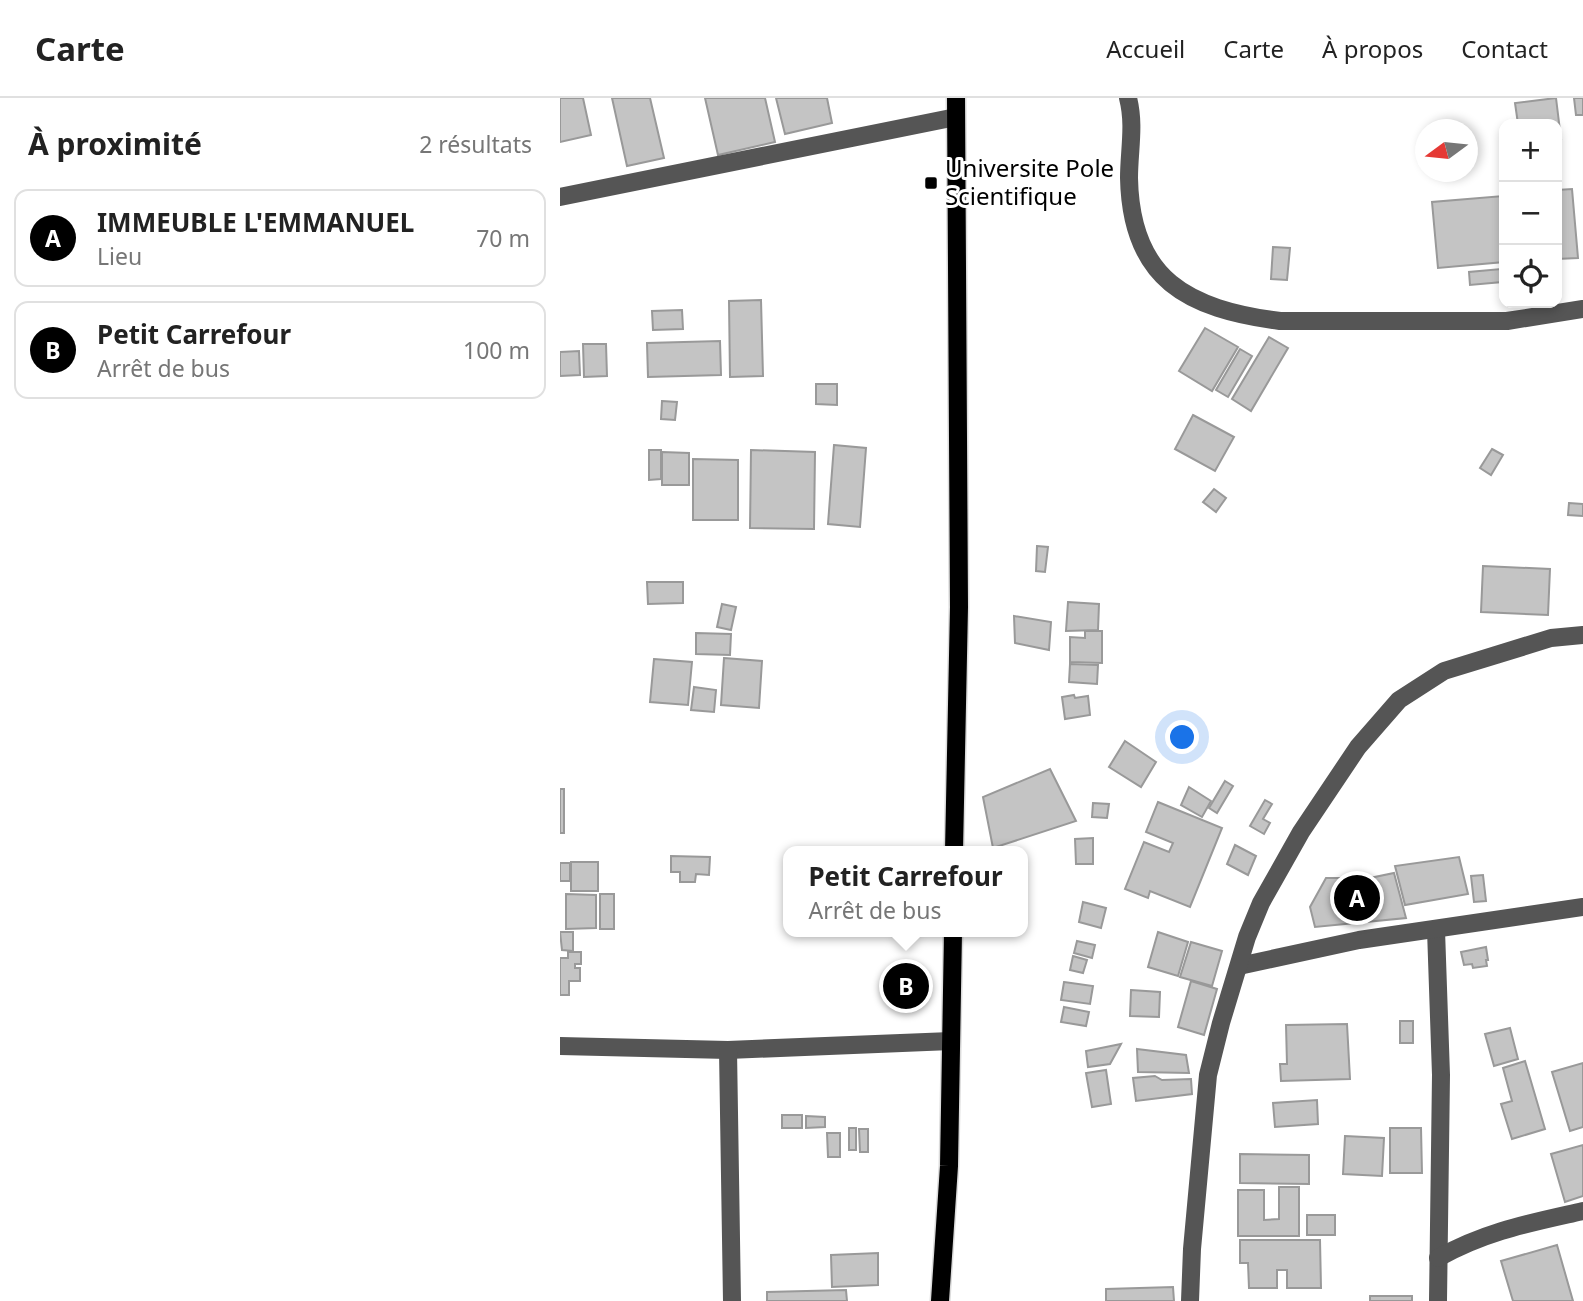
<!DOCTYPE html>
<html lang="fr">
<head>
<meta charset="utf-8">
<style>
  :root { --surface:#fff; --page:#f6f6f6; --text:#222; --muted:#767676; --line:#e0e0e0; --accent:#000 }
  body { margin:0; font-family:"Noto Sans",sans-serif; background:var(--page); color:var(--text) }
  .controls { position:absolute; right:21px; top:21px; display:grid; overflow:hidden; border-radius:14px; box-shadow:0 4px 10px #0003 }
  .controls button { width:63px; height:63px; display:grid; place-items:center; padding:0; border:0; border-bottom:2px solid var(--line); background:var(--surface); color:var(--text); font:35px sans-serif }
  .compass { position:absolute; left:855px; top:21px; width:63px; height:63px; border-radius:50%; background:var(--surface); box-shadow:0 4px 10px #0003; rotate:255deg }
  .you { position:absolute; left:623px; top:640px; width:24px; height:24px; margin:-18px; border:5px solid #fff; border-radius:50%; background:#1a73e8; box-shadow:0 0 0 10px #1a73e833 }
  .badge { display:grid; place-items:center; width:46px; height:46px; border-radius:50%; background:var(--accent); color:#fff; font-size:23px; font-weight:700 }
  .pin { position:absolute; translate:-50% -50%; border:4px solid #fff; box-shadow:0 2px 7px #0006 }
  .popup { position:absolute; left:223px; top:748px; width:245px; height:91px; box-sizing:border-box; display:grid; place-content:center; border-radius:14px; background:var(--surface); filter:drop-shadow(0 2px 5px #0005); font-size:23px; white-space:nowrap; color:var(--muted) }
  .popup b { font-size:26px; color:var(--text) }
  .popup::after { content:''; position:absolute; left:50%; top:100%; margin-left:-14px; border:14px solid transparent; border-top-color:var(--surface) }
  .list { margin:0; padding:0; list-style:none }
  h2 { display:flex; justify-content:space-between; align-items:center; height:91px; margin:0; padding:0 28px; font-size:30px }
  h2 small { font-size:23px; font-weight:400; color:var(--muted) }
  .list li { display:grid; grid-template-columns:46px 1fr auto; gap:21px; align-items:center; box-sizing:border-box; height:98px; margin:0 14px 14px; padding:0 14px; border:2px solid var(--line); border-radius:14px }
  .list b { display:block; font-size:26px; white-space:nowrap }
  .list p { margin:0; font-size:23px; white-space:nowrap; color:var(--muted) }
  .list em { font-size:23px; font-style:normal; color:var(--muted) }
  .icon { flex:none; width:38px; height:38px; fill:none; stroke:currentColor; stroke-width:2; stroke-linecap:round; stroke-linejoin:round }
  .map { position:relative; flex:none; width:1023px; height:1203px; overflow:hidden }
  header { display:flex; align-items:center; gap:42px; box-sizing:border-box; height:98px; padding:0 35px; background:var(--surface); border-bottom:2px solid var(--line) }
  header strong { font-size:33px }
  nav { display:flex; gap:38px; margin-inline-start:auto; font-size:24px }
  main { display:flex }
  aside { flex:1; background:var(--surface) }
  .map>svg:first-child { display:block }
  .building { fill:#c4c4c4; stroke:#999; stroke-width:2 }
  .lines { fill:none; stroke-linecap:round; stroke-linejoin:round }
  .major-casing { stroke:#dbdbdb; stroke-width:21 }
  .minor { stroke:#555; stroke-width:18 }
  .major { stroke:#000; stroke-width:18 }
  .poi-dot { fill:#000; stroke:#fff; stroke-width:2.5 }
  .labels { text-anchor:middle; stroke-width:6; stroke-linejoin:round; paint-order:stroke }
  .poi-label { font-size:24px; fill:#000; stroke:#fff; text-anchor:start }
</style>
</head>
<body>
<header>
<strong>Carte</strong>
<nav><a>Accueil</a><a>Carte</a><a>À propos</a><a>Contact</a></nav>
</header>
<main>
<aside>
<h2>À proximité<small>2 résultats</small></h2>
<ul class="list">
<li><span class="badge">A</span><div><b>IMMEUBLE L'EMMANUEL</b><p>Lieu</p></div><em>70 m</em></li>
<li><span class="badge">B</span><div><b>Petit Carrefour</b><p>Arrêt de bus</p></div><em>100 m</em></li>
</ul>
</aside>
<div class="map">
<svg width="1023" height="1203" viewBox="0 0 1023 1203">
  <rect width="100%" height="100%" fill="#fff"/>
  <g class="building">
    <path d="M 0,0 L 23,0 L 31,37 L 0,44 Z"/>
    <path d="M 52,0 L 90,0 L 104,60 L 67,68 Z"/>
    <path d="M 145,0 L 205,0 L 215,44 L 158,57 Z"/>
    <path d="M 216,0 L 267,0 L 272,25 L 225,36 Z"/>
    <path d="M 996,0 L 1001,41 L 997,41 L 997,26 L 958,26 L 955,5 Z"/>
    <path d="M 1014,0 L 1023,0 L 1023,17 L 1016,17 Z"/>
    <path d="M 1012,91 L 1018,160 L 997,161 L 997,92 Z"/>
    <path d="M 943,98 L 944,164 L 878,170 L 872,104 Z"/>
    <path d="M 713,149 L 730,150 L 727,182 L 711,181 Z"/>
    <path d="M 941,171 L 942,184 L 910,187 L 909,174 Z"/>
    <path d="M 201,202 L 203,278 L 170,279 L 169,203 Z"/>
    <path d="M 122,212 L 123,231 L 93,232 L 92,213 Z"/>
    <path d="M 645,230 L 678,249 L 652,293 L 619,273 Z"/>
    <path d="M 709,239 L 728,250 L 691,313 L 672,301 Z"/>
    <path d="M 160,243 L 161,277 L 88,279 L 87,245 Z"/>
    <path d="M 23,246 L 46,246 L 47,278 L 24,279 Z"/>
    <path d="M 680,251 L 692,258 L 668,299 L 656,292 Z"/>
    <path d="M 19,253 L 20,277 L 0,278 L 0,254 Z"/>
    <path d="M 256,286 L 277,286 L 277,307 L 256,306 Z"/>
    <path d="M 102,303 L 117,304 L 115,322 L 101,321 Z"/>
    <path d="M 633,317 L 674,339 L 655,373 L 615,351 Z"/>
    <path d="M 274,347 L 306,350 L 300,429 L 268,426 Z"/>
    <path d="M 932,351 L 943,357 L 931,377 L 920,370 Z"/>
    <path d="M 89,352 L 101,352 L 101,381 L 89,382 Z"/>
    <path d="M 191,352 L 255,354 L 254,431 L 190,430 Z"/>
    <path d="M 102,354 L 129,355 L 129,387 L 102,387 Z"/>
    <path d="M 133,361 L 178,362 L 178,422 L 133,422 Z"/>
    <path d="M 654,391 L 666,400 L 656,414 L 643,404 Z"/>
    <path d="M 1009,405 L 1023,406 L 1023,418 L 1008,417 Z"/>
    <path d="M 477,448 L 488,449 L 485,474 L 476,473 Z"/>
    <path d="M 923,468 L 990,471 L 988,517 L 921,514 Z"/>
    <path d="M 87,484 L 123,484 L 123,505 L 88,506 Z"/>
    <path d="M 508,504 L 539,506 L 538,532 L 506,533 Z"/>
    <path d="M 162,506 L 176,509 L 171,532 L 157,529 Z"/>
    <path d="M 454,518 L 491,524 L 489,552 L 455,545 Z"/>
    <path d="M 525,533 L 542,533 L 542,565 L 510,564 L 510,539 L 525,540 Z"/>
    <path d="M 136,535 L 171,536 L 170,557 L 136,556 Z"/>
    <path d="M 164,560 L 202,563 L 199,610 L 161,607 Z"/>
    <path d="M 94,561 L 132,564 L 128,607 L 90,604 Z"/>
    <path d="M 510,566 L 538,567 L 537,586 L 509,584 Z"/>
    <path d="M 134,589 L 156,592 L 154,614 L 131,612 Z"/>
    <path d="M 514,597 L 515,600 L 528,598 L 530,617 L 505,621 L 502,599 Z"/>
    <path d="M 565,643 L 596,664 L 581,689 L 549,669 Z"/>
    <path d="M 490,671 L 516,723 L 433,750 L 423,699 Z"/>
    <path d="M 665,683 L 673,688 L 657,715 L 649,710 Z"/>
    <path d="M 629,689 L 651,703 L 642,719 L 621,707 Z"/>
    <rect x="0" y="691" width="4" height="44"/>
    <path d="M 705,702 L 712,706 L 703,721 L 710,725 L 704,736 L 690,728 Z"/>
    <path d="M 598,704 L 662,730 L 630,809 L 590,793 L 588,800 L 565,791 L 584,744 L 609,754 L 613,745 L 586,734 Z"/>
    <path d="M 533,705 L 549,706 L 547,720 L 532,719 Z"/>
    <path d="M 533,740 L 533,766 L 516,766 L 515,741 Z"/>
    <path d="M 675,747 L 696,758 L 688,777 L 667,766 Z"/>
    <path d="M 111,758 L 150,759 L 149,777 L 136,776 L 135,784 L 120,784 L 120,774 L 111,774 Z"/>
    <path d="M 899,759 L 908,796 L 845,807 L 835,768 Z"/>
    <rect x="11" y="764" width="27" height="29"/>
    <rect x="0" y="765" width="10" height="18"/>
    <path d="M 834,775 L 846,820 L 755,829 L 750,809 L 766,780 L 781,780 L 780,791 L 806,786 L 810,780 Z"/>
    <path d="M 923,777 L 926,803 L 914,804 L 911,778 Z"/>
    <path d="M 6,796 L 36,797 L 36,830 L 6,831 Z"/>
    <rect x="40" y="796" width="14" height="35"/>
    <path d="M 523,804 L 546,810 L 541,830 L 519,824 Z"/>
    <path d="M 0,834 L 13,834 L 13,853 L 2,852 Z"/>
    <path d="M 598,834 L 628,844 L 618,878 L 588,869 Z"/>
    <path d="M 517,843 L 535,847 L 532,860 L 514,855 Z"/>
    <path d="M 631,844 L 662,853 L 652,888 L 620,879 Z"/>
    <path d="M 926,849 L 928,862 L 926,862 L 927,868 L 913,870 L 912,866 L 904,867 L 901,854 Z"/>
    <path d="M 8,854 L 21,854 L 21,866 L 15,866 L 15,870 L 20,870 L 20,883 L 9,883 L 9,897 L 0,897 L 0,860 L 8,860 Z"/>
    <path d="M 513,858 L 527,862 L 523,875 L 510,872 Z"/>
    <path d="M 631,883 L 657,891 L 644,937 L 618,929 Z"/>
    <path d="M 504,884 L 533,888 L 530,906 L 501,902 Z"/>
    <path d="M 571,892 L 600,894 L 599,919 L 570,918 Z"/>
    <path d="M 504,909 L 529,914 L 526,928 L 501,924 Z"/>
    <rect x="840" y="923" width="13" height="22"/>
    <path d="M 787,926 L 790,981 L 721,983 L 720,966 L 727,966 L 726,927 Z"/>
    <path d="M 950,930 L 958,961 L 934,968 L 925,936 Z"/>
    <path d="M 561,946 L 550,966 L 528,969 L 526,953 Z"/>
    <path d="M 577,951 L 626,957 L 629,975 L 578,974 Z"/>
    <path d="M 965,963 L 985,1031 L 952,1041 L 941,1006 L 952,1003 L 943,970 Z"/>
    <path d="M 1023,965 L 1023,1029 L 1010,1033 L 992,974 Z"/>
    <path d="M 546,972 L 551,1006 L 532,1009 L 526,975 Z"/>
    <path d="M 595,978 L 602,982 L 631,981 L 632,996 L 576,1003 L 573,980 Z"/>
    <path d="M 757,1002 L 758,1026 L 715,1029 L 713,1005 Z"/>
    <rect x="222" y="1017" width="20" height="13"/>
    <path d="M 246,1018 L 265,1019 L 265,1029 L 246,1030 Z"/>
    <rect x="289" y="1030" width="7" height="22"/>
    <path d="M 830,1030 L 861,1030 L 862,1075 L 830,1075 Z"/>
    <path d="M 299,1031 L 308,1031 L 308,1054 L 300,1054 Z"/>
    <path d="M 267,1035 L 280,1035 L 280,1059 L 268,1059 Z"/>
    <path d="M 785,1038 L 824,1040 L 822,1078 L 783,1076 Z"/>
    <path d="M 1023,1047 L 1023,1098 L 1005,1104 L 991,1056 Z"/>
    <path d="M 680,1056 L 749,1057 L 749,1086 L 680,1085 Z"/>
    <path d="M 719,1089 L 739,1089 L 739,1138 L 678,1138 L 678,1092 L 704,1092 L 704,1122 L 719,1121 Z"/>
    <rect x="747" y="1117" width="28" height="20"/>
    <path d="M 680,1142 L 760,1142 L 761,1190 L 727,1190 L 727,1172 L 717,1172 L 717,1190 L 689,1190 L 688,1165 L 680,1165 Z"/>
    <path d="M 997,1147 L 1013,1203 L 953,1203 L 941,1163 Z"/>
    <path d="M 318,1155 L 318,1187 L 272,1189 L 271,1157 Z"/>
    <path d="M 613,1189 L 614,1203 L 546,1203 L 546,1191 Z"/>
    <path d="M 286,1192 L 287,1203 L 207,1203 L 207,1194 Z"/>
    <rect x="810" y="1198" width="42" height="5"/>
  </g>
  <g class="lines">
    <defs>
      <g id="major">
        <path d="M 394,753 L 399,509 L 396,0"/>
        <path d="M 380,1203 L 389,1068 L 393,834"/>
      </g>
    </defs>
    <use href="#major" class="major-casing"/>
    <g class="minor">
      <path d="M 568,0 C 575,27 569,53 569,80 C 571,182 628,211 720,223 L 947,223 L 1023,211"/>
      <path d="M 0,99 L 396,19"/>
      <path d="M 876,832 L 881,977 L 878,1203"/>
      <path d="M 679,868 L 799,842 L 1023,809"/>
      <path d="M 0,948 L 168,952 L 391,943"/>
      <path d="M 168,952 L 172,1203"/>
      <path d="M 878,1160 C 926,1133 970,1125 1023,1113"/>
      <path d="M 630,1203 L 632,1151 L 648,977 L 661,925 L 687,839 L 701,805 L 741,734 L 798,649 L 839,602 L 884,573 L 991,540 L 1023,537"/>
    </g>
    <use href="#major" class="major"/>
  </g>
  <rect class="poi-dot" x="364" y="78" width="14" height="14" rx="3.5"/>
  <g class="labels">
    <g class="poi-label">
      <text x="385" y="79">Universite Pole<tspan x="385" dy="28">Scientifique</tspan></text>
    </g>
  </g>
</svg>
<div class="controls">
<button>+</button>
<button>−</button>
<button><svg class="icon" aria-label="locate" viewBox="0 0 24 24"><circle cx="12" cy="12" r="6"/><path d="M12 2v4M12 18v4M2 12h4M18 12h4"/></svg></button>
</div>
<svg class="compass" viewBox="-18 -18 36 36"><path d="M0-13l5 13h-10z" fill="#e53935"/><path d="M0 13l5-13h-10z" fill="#767676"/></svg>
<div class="you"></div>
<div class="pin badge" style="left:797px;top:800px">A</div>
<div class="pin badge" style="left:346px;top:888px">B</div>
<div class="popup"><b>Petit Carrefour</b>Arrêt de bus</div>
</div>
</main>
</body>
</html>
